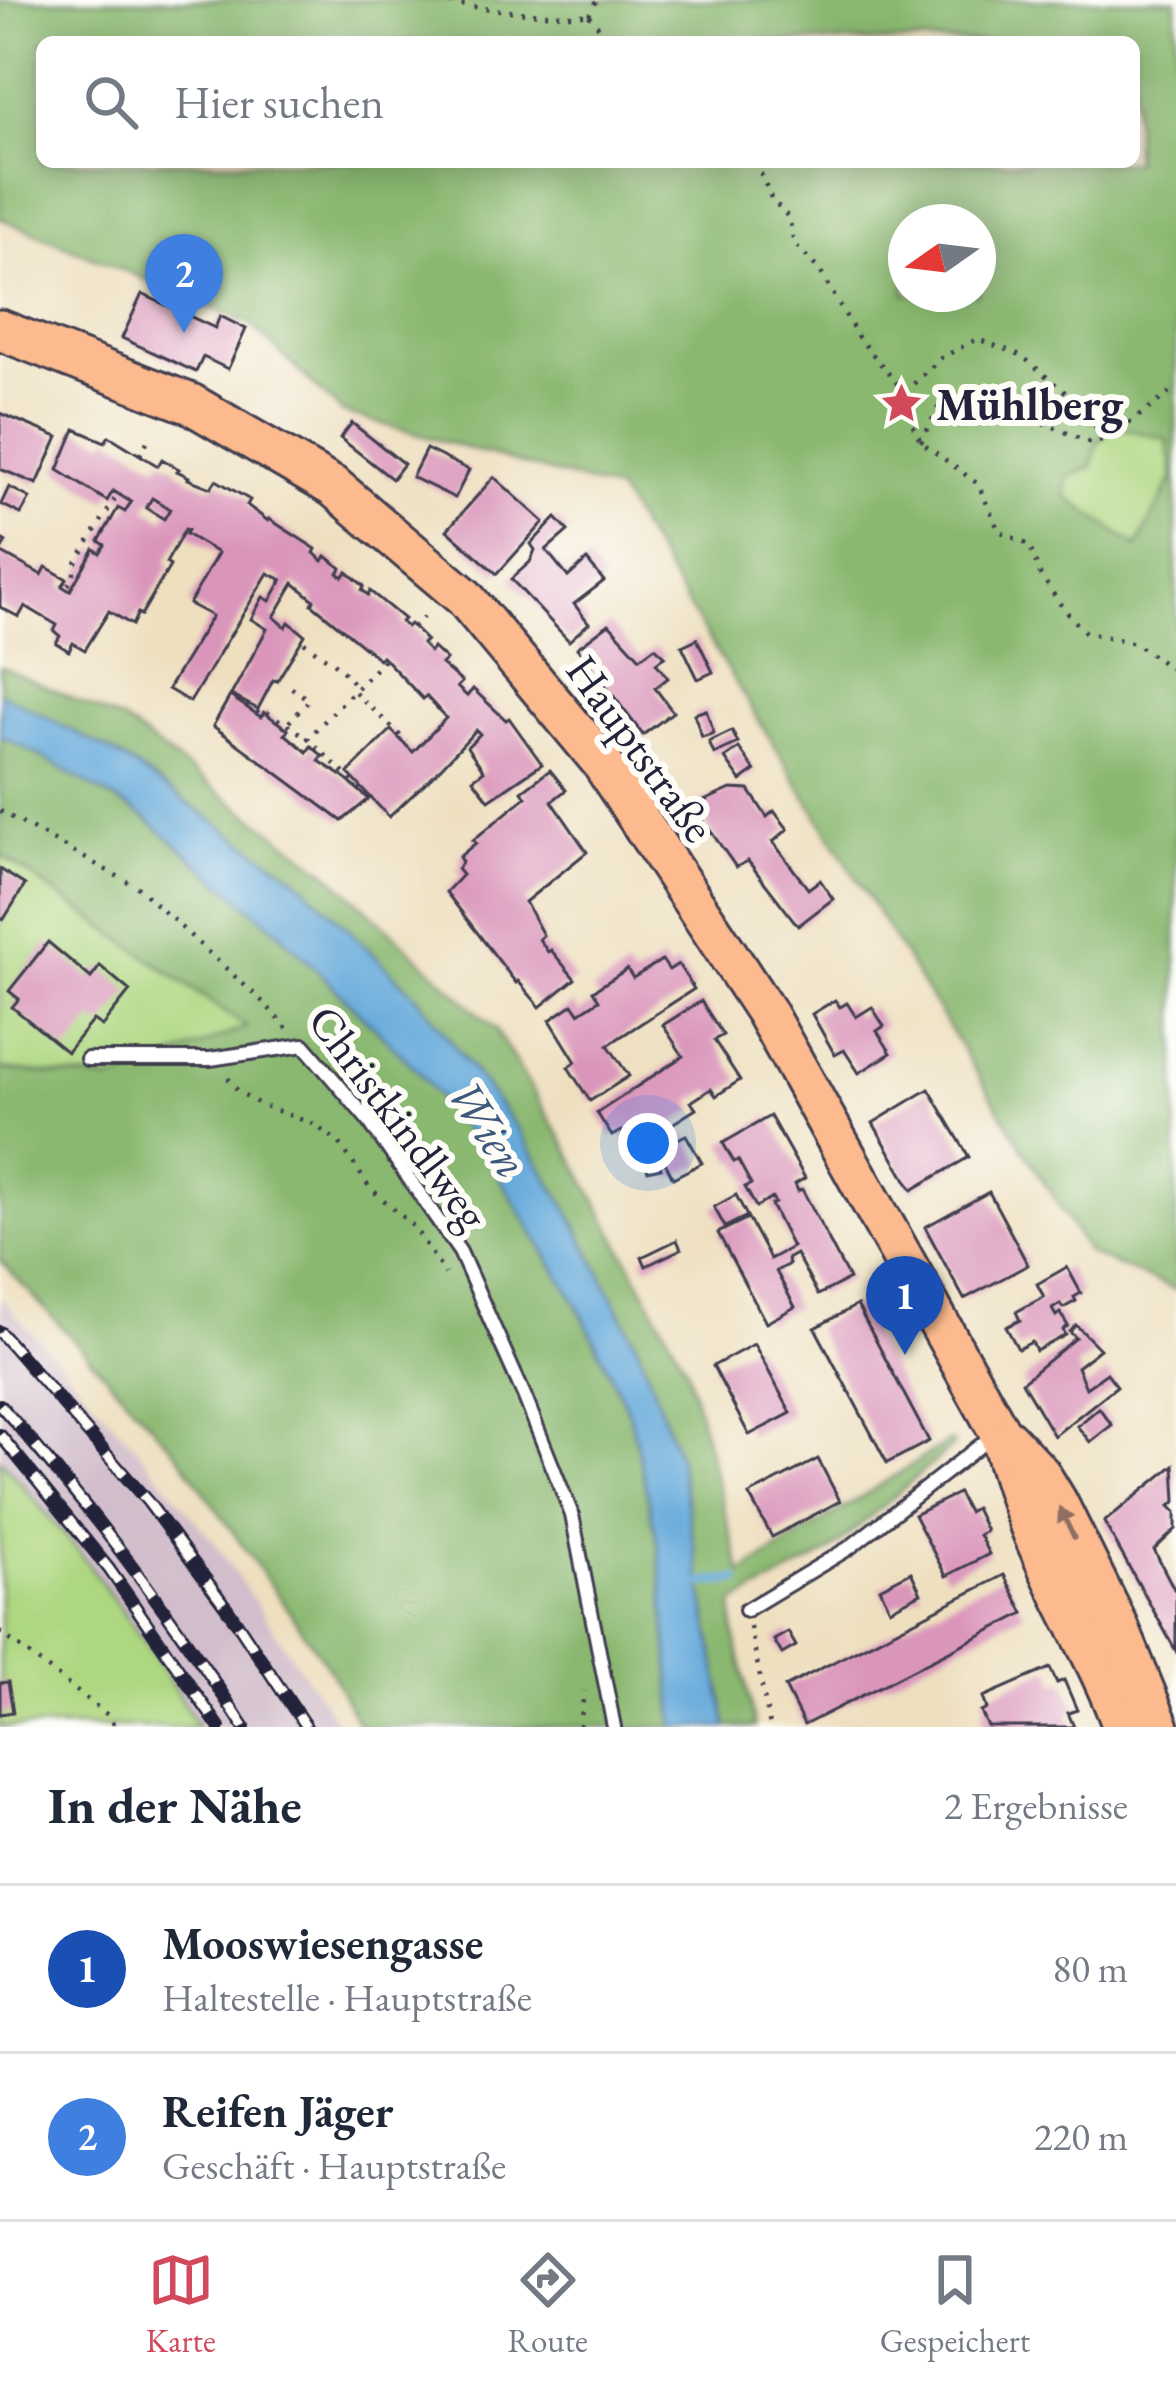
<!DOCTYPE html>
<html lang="de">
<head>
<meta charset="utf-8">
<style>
  :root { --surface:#fff; --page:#f2f2f3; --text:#1f2937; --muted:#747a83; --line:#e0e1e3; --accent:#d1495b }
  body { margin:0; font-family:"EB Garamond",serif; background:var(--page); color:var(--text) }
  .compass { position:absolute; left:888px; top:204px; width:108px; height:108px; border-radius:50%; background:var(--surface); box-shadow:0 6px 30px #0003; rotate:256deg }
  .you { position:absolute; left:648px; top:1143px; width:42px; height:42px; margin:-30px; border:9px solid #fff; border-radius:50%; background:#1a73e8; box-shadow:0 0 0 18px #1a73e833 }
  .badge { display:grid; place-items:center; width:78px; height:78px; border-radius:50%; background:var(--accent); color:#fff; font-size:39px; font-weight:700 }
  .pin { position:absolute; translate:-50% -99px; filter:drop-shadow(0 3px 6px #0008) }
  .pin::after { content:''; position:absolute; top:63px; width:42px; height:36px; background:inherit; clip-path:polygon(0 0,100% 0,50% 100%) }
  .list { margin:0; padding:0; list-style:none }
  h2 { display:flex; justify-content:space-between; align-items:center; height:156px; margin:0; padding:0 48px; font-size:51px }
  h2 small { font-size:39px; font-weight:400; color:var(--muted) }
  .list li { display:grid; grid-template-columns:78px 1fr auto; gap:36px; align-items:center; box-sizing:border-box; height:168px; padding:0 48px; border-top:3px solid var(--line) }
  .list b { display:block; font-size:45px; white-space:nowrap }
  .list p { margin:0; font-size:39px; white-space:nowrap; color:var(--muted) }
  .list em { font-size:39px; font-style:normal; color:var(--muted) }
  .icon { flex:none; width:66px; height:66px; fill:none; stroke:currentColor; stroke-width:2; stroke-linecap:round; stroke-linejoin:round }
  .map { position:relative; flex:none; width:1176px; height:1727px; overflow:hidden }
  .search { position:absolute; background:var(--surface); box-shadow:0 6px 30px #0003; left:36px; right:36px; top:36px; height:132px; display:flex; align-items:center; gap:30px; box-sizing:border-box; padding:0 42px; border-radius:18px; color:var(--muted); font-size:45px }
  .sheet { height:492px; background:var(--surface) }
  nav { display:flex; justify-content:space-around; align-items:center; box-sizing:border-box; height:168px; border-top:3px solid var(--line); background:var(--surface); font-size:33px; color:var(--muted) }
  nav a { display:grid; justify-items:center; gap:6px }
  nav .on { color:var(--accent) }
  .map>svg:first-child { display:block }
  .industrial { fill:#d1bdcb }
  .green { fill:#aed781; stroke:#687c5e; stroke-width:3 }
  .forest { fill:#8ab86f; stroke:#566d55; stroke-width:3; fill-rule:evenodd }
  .water { fill:#66aadb; stroke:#44668b; stroke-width:3 }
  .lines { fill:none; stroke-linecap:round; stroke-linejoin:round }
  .stream { stroke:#66aadb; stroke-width:9 }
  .building { fill:#da95bb; fill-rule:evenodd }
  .lane-casing { stroke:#413e4f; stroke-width:18 }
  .primary-casing { stroke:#413e4f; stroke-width:45 }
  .path { stroke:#413e4f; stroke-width:4.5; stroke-dasharray:3 9; stroke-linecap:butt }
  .lane { stroke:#fff; stroke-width:12 }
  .primary { stroke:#fcba8e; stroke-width:39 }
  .rail-casing { stroke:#22223b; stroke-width:14 }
  .rail { stroke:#fdfcf7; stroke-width:9; stroke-dasharray:27; stroke-linecap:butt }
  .oneway { fill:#8f6e64 }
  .labels { text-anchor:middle; stroke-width:12; stroke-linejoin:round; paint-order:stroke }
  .poi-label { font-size:45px; font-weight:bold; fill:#22223b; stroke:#fdfcf7; text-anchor:start }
  .street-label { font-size:45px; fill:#22223b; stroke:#fdfcf7 }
  .water-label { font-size:48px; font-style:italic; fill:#3d587b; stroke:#fdfcf7 }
</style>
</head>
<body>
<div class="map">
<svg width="1176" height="1727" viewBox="0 0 1176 1727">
  <rect width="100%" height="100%" fill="#fdfcf7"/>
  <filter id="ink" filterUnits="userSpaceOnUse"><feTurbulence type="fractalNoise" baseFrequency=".00833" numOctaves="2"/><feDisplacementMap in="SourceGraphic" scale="24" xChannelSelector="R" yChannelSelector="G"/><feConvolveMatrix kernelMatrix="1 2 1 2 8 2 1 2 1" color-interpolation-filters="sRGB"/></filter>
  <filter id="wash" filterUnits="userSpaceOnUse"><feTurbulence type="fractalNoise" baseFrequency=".004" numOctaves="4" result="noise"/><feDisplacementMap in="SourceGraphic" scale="48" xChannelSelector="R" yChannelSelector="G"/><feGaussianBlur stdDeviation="2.7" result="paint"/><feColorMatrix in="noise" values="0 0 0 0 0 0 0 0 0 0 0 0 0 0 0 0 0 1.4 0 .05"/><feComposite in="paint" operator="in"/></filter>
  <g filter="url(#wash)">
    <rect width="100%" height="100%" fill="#eedfbf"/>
    <path class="industrial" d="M 0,1297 L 135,1446 L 215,1543 L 340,1727 L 198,1727 L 153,1654 L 80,1553 L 0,1458 Z"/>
    <g class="green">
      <path d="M 1114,426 L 1167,439 L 1174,477 L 1137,547 L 1065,496 L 1068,478 Z"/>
      <path d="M 0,854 L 248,1028 L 114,1081 L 0,1069 Z"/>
      <path d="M 0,1459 L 80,1553 L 153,1654 L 198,1727 L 0,1727 Z"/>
    </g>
    <g class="forest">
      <path d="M 0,0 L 1176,0 L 1176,1290 L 1088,1253 L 617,491 L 343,413 L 249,323 L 0,218 ZM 42,42 L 1134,42 L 1134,162 L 42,162 ZM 906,222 L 978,222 L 978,294 L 906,294 ZM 1114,426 L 1167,439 L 1173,477 L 1137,547 L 1065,496 L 1068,478 L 1092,467 L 1098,441 Z"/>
      <path d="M 0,666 L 124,722 L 327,872 L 495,1029 L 568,1149 L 687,1369 L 741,1573 L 950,1441 L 954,1445 L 829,1552 L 733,1604 L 734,1630 L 755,1727 L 727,1727 L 678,1456 L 639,1349 L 572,1217 L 519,1131 L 418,998 L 295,877 L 116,754 L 0,693 Z"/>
      <path d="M 0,736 L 32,751 L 145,817 L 277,930 L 417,1070 L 491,1163 L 578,1306 L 630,1415 L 659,1549 L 675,1727 L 360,1727 L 329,1668 L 178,1454 L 0,1260 L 0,1069 L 114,1081 L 247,1027 L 0,854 Z"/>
    </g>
    <path class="water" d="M 0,693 L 116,754 L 295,877 L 418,998 L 519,1131 L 572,1217 L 639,1349 L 678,1456 L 727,1727 L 675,1727 L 659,1549 L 630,1415 L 578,1306 L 491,1163 L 417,1070 L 277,930 L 145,817 L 32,751 L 0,736 Z"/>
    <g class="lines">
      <path class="stream" d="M 690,1584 L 737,1580"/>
    </g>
    <g id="blocks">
      <g class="building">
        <path d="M 142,294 L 215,328 L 220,316 L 246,329 L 228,369 L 203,357 L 196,372 L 122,338 Z"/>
        <path d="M 0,413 L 58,437 L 37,484 L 0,469 Z"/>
        <path d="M 352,423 L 404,464 L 392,479 L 340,438 Z"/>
        <path d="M 75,429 L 105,442 L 109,436 L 158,466 L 162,459 L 179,469 L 177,471 L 189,477 L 188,479 L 211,488 L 216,480 L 250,500 L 247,505 L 268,521 L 269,519 L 316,549 L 314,553 L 323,561 L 326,556 L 341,568 L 338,573 L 343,577 L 347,572 L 364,586 L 362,590 L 368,595 L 370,591 L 404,619 L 401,622 L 407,627 L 410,624 L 426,640 L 422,644 L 430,652 L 433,648 L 446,660 L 441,664 L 462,682 L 457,687 L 467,696 L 473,689 L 506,720 L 509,718 L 542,764 L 489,800 L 473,779 L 484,771 L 467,747 L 480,734 L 476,730 L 437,772 L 389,817 L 348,773 L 391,730 L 413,752 L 446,718 L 426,696 L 423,699 L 382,656 L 379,659 L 312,604 L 314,600 L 294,583 L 274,617 L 286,627 L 289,622 L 305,635 L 277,681 L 273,680 L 258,709 L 231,695 L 267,629 L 251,619 L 263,597 L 270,601 L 282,580 L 268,573 L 190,702 L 168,689 L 212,616 L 189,604 L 218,553 L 186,534 L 188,530 L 185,529 L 166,563 L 170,566 L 141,615 L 138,613 L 132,625 L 109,611 L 85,650 L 73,643 L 69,651 L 56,643 L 60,636 L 54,631 L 57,625 L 25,606 L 19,617 L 0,607 L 0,538 L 6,542 L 0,552 L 42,575 L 46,567 L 67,579 L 62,586 L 70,591 L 94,549 L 100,553 L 105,545 L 99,541 L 118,508 L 125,512 L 131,502 L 113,491 L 107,501 L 58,470 ZM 152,498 L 170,509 L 164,519 L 146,508 Z"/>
        <path d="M 426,449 L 469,470 L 455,498 L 412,477 Z"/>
        <path d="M 494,477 L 544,522 L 497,574 L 447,530 Z"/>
        <path d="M 9,487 L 30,498 L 21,514 L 1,504 Z"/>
        <path d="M 556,518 L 568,531 L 546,550 L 568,577 L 587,560 L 604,581 L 574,604 L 589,623 L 569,641 L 511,579 L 530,562 L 535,550 L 531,544 Z"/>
        <path d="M 609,624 L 640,658 L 655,647 L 665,656 L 656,663 L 668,678 L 655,688 L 673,712 L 643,735 L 577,648 Z"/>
        <path d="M 697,639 L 713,672 L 698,679 L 682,646 Z"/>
        <path d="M 230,696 L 261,717 L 264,712 L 288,730 L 285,734 L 307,752 L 311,746 L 323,756 L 319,761 L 342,776 L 369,799 L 342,821 L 213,726 Z"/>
        <path d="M 706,710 L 714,733 L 702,737 L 694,714 Z"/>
        <path d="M 732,731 L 738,743 L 714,754 L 709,742 Z"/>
        <path d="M 739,748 L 755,771 L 741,781 L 725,758 Z"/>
        <path d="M 550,770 L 566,790 L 552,801 L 587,852 L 525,902 L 543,935 L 539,939 L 548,952 L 551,950 L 575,979 L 540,1007 L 518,981 L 516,983 L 446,892 L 462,875 L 457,869 L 462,862 L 459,857 L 476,843 L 473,840 L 526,797 L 522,791 Z"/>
        <path d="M 731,789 L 749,790 L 767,817 L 774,811 L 788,829 L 773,842 L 808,889 L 820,880 L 833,899 L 798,926 L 748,861 L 736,867 L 693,806 Z"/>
        <path d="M 0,869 L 25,885 L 4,919 L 0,917 Z"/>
        <path d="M 48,942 L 91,978 L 100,966 L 130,991 L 102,1026 L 93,1020 L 67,1052 L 12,1007 L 19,999 L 9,991 Z"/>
        <path d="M 662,960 L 669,970 L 678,964 L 694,989 L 608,1045 L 629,1076 L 590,1101 L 568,1067 L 576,1062 L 550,1020 L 573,1004 L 579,1013 L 599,1000 L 593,991 L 627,969 L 633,978 Z"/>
        <path d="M 835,1000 L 840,1007 L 847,1003 L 856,1017 L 872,1007 L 884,1026 L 877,1031 L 891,1053 L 859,1073 L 844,1050 L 835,1055 L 812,1014 Z"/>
        <path d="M 701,1001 L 723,1035 L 714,1040 L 740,1080 L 716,1096 L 711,1089 L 691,1102 L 696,1109 L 661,1131 L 657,1124 L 628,1142 L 621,1131 L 612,1136 L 597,1113 L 683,1056 L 663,1025 Z"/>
        <path d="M 929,1089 L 969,1157 L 912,1190 L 873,1123 Z"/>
        <path d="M 770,1116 L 805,1178 L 795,1184 L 798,1191 L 802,1189 L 849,1279 L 818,1295 L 796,1254 L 787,1259 L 789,1264 L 776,1271 L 795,1307 L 766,1323 L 718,1233 L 748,1218 L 770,1259 L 792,1247 L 771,1205 L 775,1203 L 772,1198 L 756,1207 L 745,1187 L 751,1184 L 738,1160 L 734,1162 L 723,1143 Z"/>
        <path d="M 686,1135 L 702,1163 L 673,1178 L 658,1149 Z"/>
        <path d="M 656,1150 L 661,1168 L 648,1171 L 643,1153 Z"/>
        <path d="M 989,1192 L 1028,1265 L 964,1299 L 925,1227 Z"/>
        <path d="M 736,1195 L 747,1216 L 725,1227 L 714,1207 Z"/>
        <path d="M 677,1240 L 681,1249 L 646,1266 L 642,1257 Z"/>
        <path d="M 1067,1267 L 1081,1293 L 1074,1297 L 1076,1301 L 1063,1308 L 1060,1304 L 1052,1309 L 1056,1316 L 1060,1313 L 1068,1326 L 1063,1330 L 1066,1335 L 1036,1351 L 1032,1342 L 1018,1349 L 1006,1327 L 1020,1320 L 1016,1312 L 1044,1297 L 1037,1284 Z"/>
        <path d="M 857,1305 L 929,1441 L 887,1463 L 815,1328 Z"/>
        <path d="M 1076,1325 L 1100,1349 L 1077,1367 L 1086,1388 L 1107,1373 L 1117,1386 L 1054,1436 L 1022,1382 L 1076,1338 L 1070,1332 Z"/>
        <path d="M 754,1344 L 791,1413 L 749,1435 L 713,1366 Z"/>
        <path d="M 1099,1408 L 1112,1425 L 1090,1442 L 1077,1426 Z"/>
        <path d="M 818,1459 L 840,1501 L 772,1537 L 749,1495 Z"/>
        <path d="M 1174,1465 L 1176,1501 L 1170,1506 L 1176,1512 L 1176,1529 L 1154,1550 L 1174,1589 L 1176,1588 L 1176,1651 L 1104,1522 Z"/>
        <path d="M 958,1493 L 968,1512 L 975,1508 L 986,1531 L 979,1535 L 989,1554 L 946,1576 L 914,1515 Z"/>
        <path d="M 911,1572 L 921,1593 L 890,1609 L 880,1588 Z"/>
        <path d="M 1004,1575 L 1024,1613 L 804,1725 L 785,1687 Z"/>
        <path d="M 788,1632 L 796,1646 L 782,1654 L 774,1640 Z"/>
        <path d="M 1050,1668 L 1057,1683 L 1064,1680 L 1077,1710 L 1068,1713 L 1074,1727 L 988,1727 L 981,1712 L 987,1709 L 983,1697 Z"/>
        <path d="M 8,1682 L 13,1712 L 0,1714 L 0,1683 Z"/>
      </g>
    </g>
  </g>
  <g filter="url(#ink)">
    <use href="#blocks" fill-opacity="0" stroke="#413e4f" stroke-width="3"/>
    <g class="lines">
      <defs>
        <g id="lane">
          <path d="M 87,1059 L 210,1059 L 304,1045 L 369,1121 L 460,1252 L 524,1395 L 572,1515 L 614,1727"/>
          <path d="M 746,1610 L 849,1548 L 995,1434"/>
        </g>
        <g id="primary">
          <path d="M 0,330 L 191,404 L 334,487 L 464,597 L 600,760 L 765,1011 L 999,1431 C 1010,1470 1022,1510 1039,1547 C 1065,1608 1101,1664 1123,1727"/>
          <path d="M 1007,1439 L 1040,1474 L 1057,1502 L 1118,1626 L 1159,1727"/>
        </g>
      </defs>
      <use href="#lane" class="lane-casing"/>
      <use href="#primary" class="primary-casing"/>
      <g class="path">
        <path d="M 426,0 C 480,8 535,16 589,15"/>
        <path d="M 589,15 L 611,42"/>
        <path d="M 589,15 L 597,0"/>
        <path d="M 756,162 L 771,198 L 789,218 L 794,243 L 820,271 L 858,337 L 905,393 L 913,425 L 921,442 L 978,484 L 999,531 L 1029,545 L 1040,574 L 1063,608 L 1085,632 L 1135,643 L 1173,670 L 1176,663"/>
        <path d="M 905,392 L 941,358 L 977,339 L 1021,355 L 1078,403 L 1106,441"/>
        <path d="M 921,442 L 938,408 L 987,412 L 1047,424 L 1088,442 L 1106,441 L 1176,388"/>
        <path d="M 140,455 L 151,434"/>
        <path d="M 68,585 L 74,575 L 74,566 L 118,494"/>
        <path d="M 413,627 L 423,617"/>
        <path d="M 304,642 C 327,661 340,663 357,689"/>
        <path d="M 355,692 L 407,742"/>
        <path d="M 246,705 L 257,711 L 262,709 L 308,738"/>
        <path d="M 289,722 L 309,700 L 289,686"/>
        <path d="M 361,790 L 308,738 L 385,659"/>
        <path d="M 0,811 L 137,887 L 264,1003 L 287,1028"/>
        <path d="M 228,1078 L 238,1091 L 259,1104 L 313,1124 L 339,1142 L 369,1187 L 414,1227 L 445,1274"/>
        <path d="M 750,1627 L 770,1727"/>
        <path d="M 0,1632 L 109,1716 L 115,1727"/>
        <path d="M 580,1727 L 584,1691"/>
      </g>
      <use href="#lane" class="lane"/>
      <use href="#primary" class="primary"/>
      <defs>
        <g id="rail">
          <path d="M 0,1332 L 148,1502 L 229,1611 L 306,1727"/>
          <path d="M 0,1405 C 90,1506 171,1614 244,1727"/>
          <path d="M 0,1435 L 109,1569 L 219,1727"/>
        </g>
      </defs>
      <use href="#rail" class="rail-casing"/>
      <use href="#rail" class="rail"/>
    </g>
    <defs><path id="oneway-solid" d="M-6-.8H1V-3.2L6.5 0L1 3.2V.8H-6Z" transform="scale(3)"/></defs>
    <use class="oneway" href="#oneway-solid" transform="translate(1067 1523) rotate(-116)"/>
  </g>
  <defs>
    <symbol id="sight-bare" viewBox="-9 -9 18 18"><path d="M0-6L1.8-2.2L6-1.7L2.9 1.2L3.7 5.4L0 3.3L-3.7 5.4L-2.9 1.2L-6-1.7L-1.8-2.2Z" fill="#d1495b" stroke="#fdfcf7" stroke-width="2.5" paint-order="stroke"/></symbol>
  </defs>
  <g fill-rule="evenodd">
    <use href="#sight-bare" x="872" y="374" width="59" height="59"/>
  </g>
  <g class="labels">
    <g class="poi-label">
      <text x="936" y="420">Mühlberg</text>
    </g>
    <g class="street-label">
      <text transform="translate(641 748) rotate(54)" y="16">Hauptstraße</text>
      <text transform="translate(399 1117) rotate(53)" y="16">Christkindlweg</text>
    </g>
    <g class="water-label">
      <text transform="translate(489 1128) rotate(57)" y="17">Wien</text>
    </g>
  </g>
</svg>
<svg class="compass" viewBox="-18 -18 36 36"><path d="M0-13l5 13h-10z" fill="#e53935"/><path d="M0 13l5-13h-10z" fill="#747a83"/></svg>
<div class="you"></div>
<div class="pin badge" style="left:905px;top:1355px;background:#1a4fb4">1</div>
<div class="pin badge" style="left:184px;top:333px;background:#3f7fe0">2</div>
<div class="search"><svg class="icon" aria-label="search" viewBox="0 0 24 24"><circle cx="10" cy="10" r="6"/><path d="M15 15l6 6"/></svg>Hier suchen</div>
</div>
<section class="sheet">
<h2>In der Nähe<small>2 Ergebnisse</small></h2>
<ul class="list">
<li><span class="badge" style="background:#1a4fb4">1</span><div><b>Mooswiesengasse</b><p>Haltestelle · Hauptstraße</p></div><em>80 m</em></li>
<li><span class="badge" style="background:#3f7fe0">2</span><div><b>Reifen Jäger</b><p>Geschäft · Hauptstraße</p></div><em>220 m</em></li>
</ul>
</section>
<nav>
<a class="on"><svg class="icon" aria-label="map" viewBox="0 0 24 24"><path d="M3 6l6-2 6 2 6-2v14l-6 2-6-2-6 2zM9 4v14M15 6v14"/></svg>Karte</a>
<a><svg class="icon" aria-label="directions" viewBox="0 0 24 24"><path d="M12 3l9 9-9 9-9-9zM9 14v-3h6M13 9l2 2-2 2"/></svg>Route</a>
<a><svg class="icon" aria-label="saved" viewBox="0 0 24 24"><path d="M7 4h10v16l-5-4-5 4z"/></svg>Gespeichert</a>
</nav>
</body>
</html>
